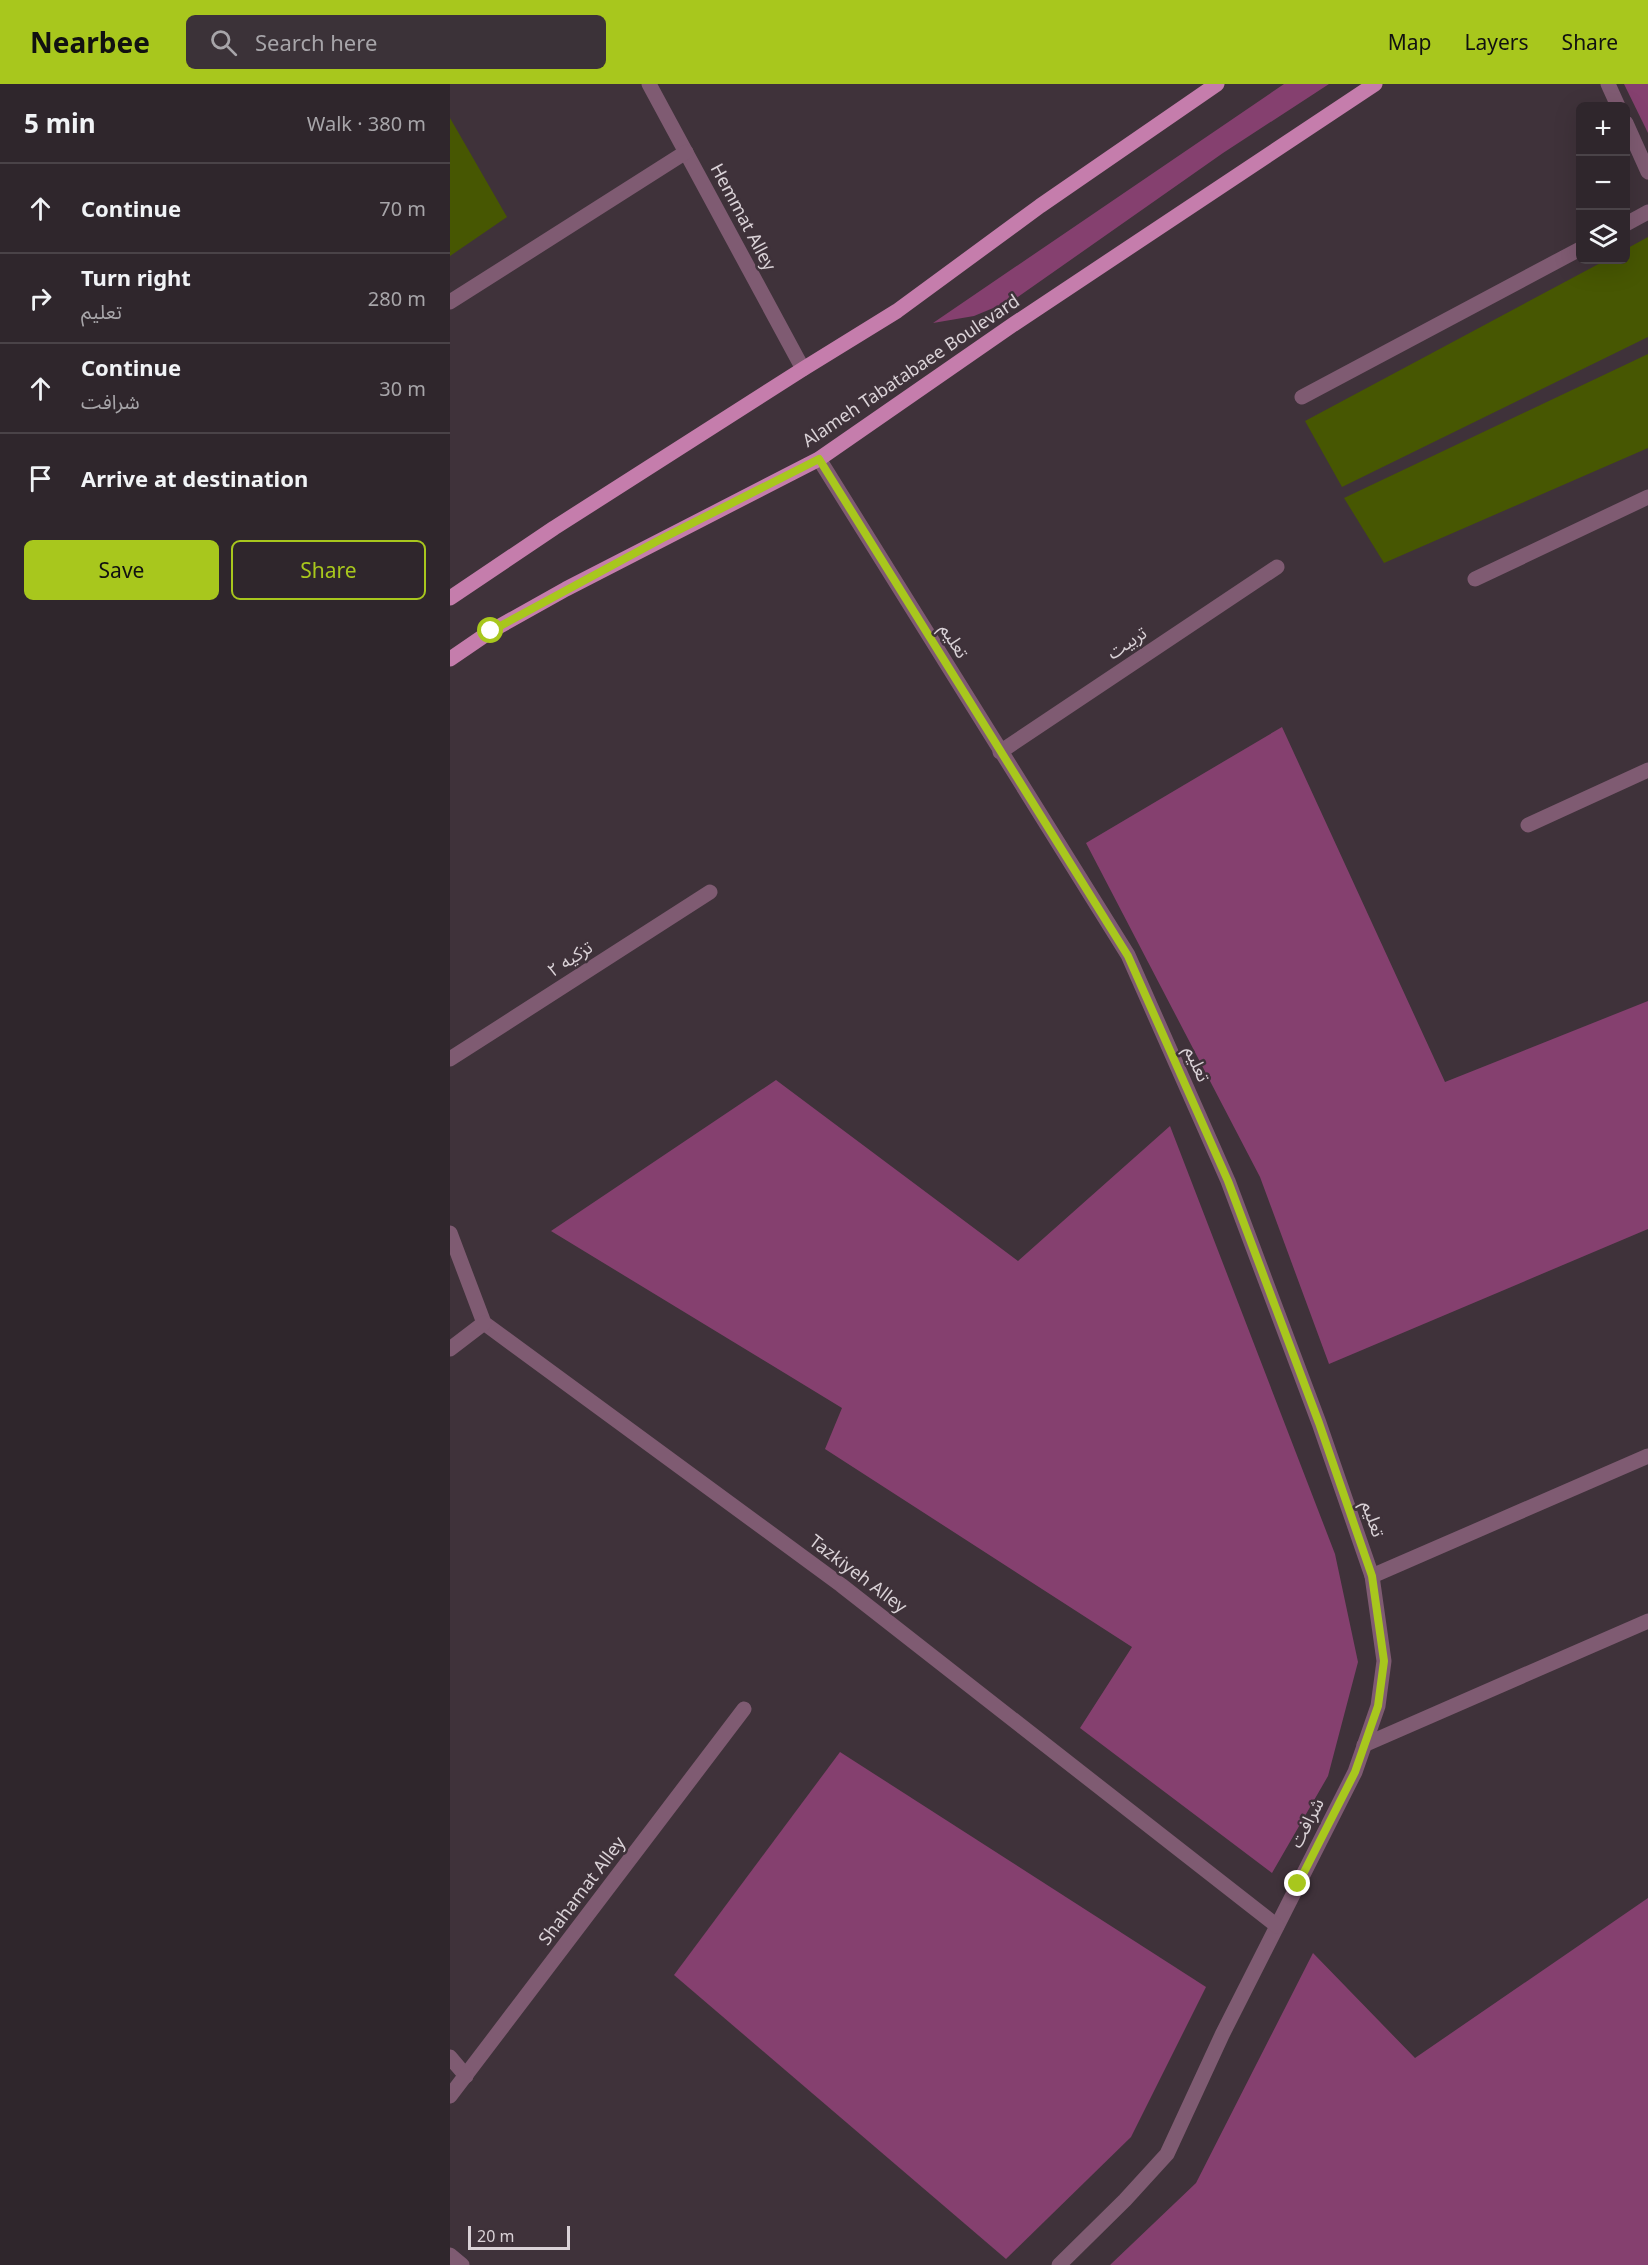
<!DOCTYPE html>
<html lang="en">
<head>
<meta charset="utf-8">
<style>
  :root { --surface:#2f262c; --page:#3b3238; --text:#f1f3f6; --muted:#a7a5a9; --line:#4a4348; --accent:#a8c71d }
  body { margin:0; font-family:"Noto Sans","Noto Sans Arabic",sans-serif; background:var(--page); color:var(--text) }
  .controls { position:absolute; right:18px; top:18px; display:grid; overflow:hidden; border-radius:9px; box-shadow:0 6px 24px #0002 }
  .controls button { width:54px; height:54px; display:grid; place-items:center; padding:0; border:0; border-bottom:2px solid var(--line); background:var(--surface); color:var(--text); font:30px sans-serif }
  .scale { position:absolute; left:18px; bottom:15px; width:102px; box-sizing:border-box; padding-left:6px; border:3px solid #dad2d7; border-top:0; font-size:16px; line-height:21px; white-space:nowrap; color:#dad2d7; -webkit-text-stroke:4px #3f323a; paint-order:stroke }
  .stop { position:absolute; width:18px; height:18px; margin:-14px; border:4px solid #a8c71d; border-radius:50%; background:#fff }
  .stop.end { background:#a8c71d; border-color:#fff; box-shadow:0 2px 6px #0008 }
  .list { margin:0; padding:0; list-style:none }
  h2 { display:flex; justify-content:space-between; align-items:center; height:78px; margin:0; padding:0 24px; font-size:26px }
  h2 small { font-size:20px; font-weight:400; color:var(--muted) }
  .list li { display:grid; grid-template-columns:39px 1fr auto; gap:18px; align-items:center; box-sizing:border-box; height:90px; padding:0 24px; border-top:2px solid var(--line) }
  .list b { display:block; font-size:22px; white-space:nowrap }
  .list p { margin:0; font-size:20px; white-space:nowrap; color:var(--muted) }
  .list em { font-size:20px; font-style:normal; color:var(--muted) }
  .actions { display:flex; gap:12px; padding:18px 24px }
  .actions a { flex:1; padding:14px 0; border:2px solid var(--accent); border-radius:9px; text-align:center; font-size:21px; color:var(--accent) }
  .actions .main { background:var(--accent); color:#111 }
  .icon { flex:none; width:33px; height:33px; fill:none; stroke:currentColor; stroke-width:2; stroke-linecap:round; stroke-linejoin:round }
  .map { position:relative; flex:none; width:1198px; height:2181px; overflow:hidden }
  header { display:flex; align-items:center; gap:36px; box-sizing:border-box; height:84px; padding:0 30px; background:var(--accent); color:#111 }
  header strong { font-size:28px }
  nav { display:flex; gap:33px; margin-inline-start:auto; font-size:21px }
  .search { width:420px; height:54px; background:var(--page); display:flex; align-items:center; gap:15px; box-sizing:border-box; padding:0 21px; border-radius:9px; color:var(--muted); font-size:22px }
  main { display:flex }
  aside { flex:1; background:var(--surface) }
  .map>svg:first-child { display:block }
  .green { fill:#85406f }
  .building { fill:#475702 }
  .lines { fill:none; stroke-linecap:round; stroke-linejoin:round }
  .minor { stroke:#7f5b72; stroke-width:15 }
  .major { stroke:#c57dac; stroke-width:15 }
  .route { stroke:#a8c71d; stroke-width:8 }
  .labels { text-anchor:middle; stroke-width:5; stroke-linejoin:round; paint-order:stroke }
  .street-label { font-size:18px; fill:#dad2d7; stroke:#3f323a }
</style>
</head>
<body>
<header>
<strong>Nearbee</strong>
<div class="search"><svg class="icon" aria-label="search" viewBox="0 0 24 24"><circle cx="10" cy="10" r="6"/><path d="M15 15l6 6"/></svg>Search here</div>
<nav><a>Map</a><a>Layers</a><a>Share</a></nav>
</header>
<main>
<aside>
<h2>5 min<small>Walk · 380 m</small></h2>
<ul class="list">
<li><svg class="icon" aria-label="ahead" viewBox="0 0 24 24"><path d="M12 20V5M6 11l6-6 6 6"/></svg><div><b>Continue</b></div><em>70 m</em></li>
<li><svg class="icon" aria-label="right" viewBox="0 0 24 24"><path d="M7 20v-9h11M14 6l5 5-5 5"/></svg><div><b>Turn right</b><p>تعلیم</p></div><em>280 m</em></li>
<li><svg class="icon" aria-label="ahead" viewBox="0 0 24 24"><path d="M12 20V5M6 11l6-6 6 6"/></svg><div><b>Continue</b><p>شرافت</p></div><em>30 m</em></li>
<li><svg class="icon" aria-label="arrive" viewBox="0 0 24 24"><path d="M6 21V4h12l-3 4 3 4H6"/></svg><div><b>Arrive at destination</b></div></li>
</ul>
<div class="actions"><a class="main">Save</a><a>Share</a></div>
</aside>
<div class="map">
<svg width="1198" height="2181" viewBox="0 0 1198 2181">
  <rect width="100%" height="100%" fill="#3f323a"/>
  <g class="green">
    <path d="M 834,0 L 879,0 L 773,69 L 565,215 L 524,232 L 483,239 Z"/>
    <path d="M 1174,0 L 1198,0 L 1198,49 Z"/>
    <path d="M 832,643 L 995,998 L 1198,917 L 1198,1145 L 879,1280 L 810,1093 L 636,759 Z"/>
    <path d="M 326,996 L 568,1177 L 720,1042 L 885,1470 L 908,1578 L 878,1692 L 822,1789 L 630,1644 L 682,1563 L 375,1365 L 392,1324 L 101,1147 Z"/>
    <path d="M 390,1668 L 756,1903 L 681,2053 L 556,2175 L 224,1891 Z"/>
    <path d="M 1198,1814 L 1198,2181 L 660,2181 L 746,2099 L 863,1869 L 965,1974 Z"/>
  </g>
  <g class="building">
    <path d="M 0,34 L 57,133 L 0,172 Z"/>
    <path d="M 1198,153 L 1198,253 L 892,403 L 855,337 L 1156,176 L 1176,176 L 1176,165 Z"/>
    <path d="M 1198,270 L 1198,364 L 934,479 L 894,414 Z"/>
  </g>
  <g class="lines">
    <g class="minor">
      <path d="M 199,0 L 353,285"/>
      <path d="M 1158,0 L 1168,22"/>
      <path d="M 1176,39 L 1198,88"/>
      <path d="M 1176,140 L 1198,128"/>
      <path d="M 0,218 L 236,68"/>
      <path d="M 852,313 L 1130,165"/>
      <path d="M 369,375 L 678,871 L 778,1097 L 869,1339 L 922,1492 L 934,1577 L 928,1622 L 905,1688 L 772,1951 L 717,2070 L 675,2116 L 609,2181"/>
      <path d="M 1025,495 L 1198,413"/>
      <path d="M 550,668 L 827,483"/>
      <path d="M 1078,741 L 1198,686"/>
      <path d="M 0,975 L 260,808"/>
      <path d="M 0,1149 L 34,1239 L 391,1501 L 827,1842"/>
      <path d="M 0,1265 L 34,1239"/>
      <path d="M 922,1492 L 1198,1372"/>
      <path d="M 914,1661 L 1198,1537"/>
      <path d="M 0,1973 L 16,1992"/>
      <path d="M 0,2012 L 294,1625"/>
      <path d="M 0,2171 L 12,2181"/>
    </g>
    <g class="major">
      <path d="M 0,514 L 104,444 L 353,285 L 447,227 L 590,122 L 767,0"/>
      <path d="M 0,575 L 41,547 L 116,505 L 369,375 L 564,240 L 925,0"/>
    </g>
  </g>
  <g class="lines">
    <path class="route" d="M 41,547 L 211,455 L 369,375 L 678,872 L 778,1097 L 869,1339 L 922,1492 L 934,1577 L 928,1622 L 905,1688 L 848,1800"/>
  </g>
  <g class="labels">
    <g class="street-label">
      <text transform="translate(293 133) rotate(62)" y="6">Hemmat Alley</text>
      <text transform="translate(461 287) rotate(-34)" y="6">Alameh Tabatabaee Boulevard</text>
      <text transform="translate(504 557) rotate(58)" y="6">تعلیم</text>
      <text transform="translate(677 559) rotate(-34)" y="6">تربیت</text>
      <text transform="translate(120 875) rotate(-33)" y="6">تزکیه ۲</text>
      <text transform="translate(747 980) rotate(66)" y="6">تعلیم</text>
      <text transform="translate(923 1435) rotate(71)" y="6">تعلیم</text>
      <text transform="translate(408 1490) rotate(37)" y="6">Tazkiyeh Alley</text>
      <text transform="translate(857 1739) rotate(-63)" y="6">شرافت</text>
      <text transform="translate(132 1807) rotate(-53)" y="6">Shahamat Alley</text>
    </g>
  </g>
</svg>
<div class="controls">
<button>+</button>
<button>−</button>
<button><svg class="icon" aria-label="layers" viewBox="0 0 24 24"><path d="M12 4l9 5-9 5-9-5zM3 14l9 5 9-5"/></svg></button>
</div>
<div class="scale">20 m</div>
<div class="stop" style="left:41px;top:547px"></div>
<div class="stop end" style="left:848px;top:1800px"></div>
</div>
</main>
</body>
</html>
